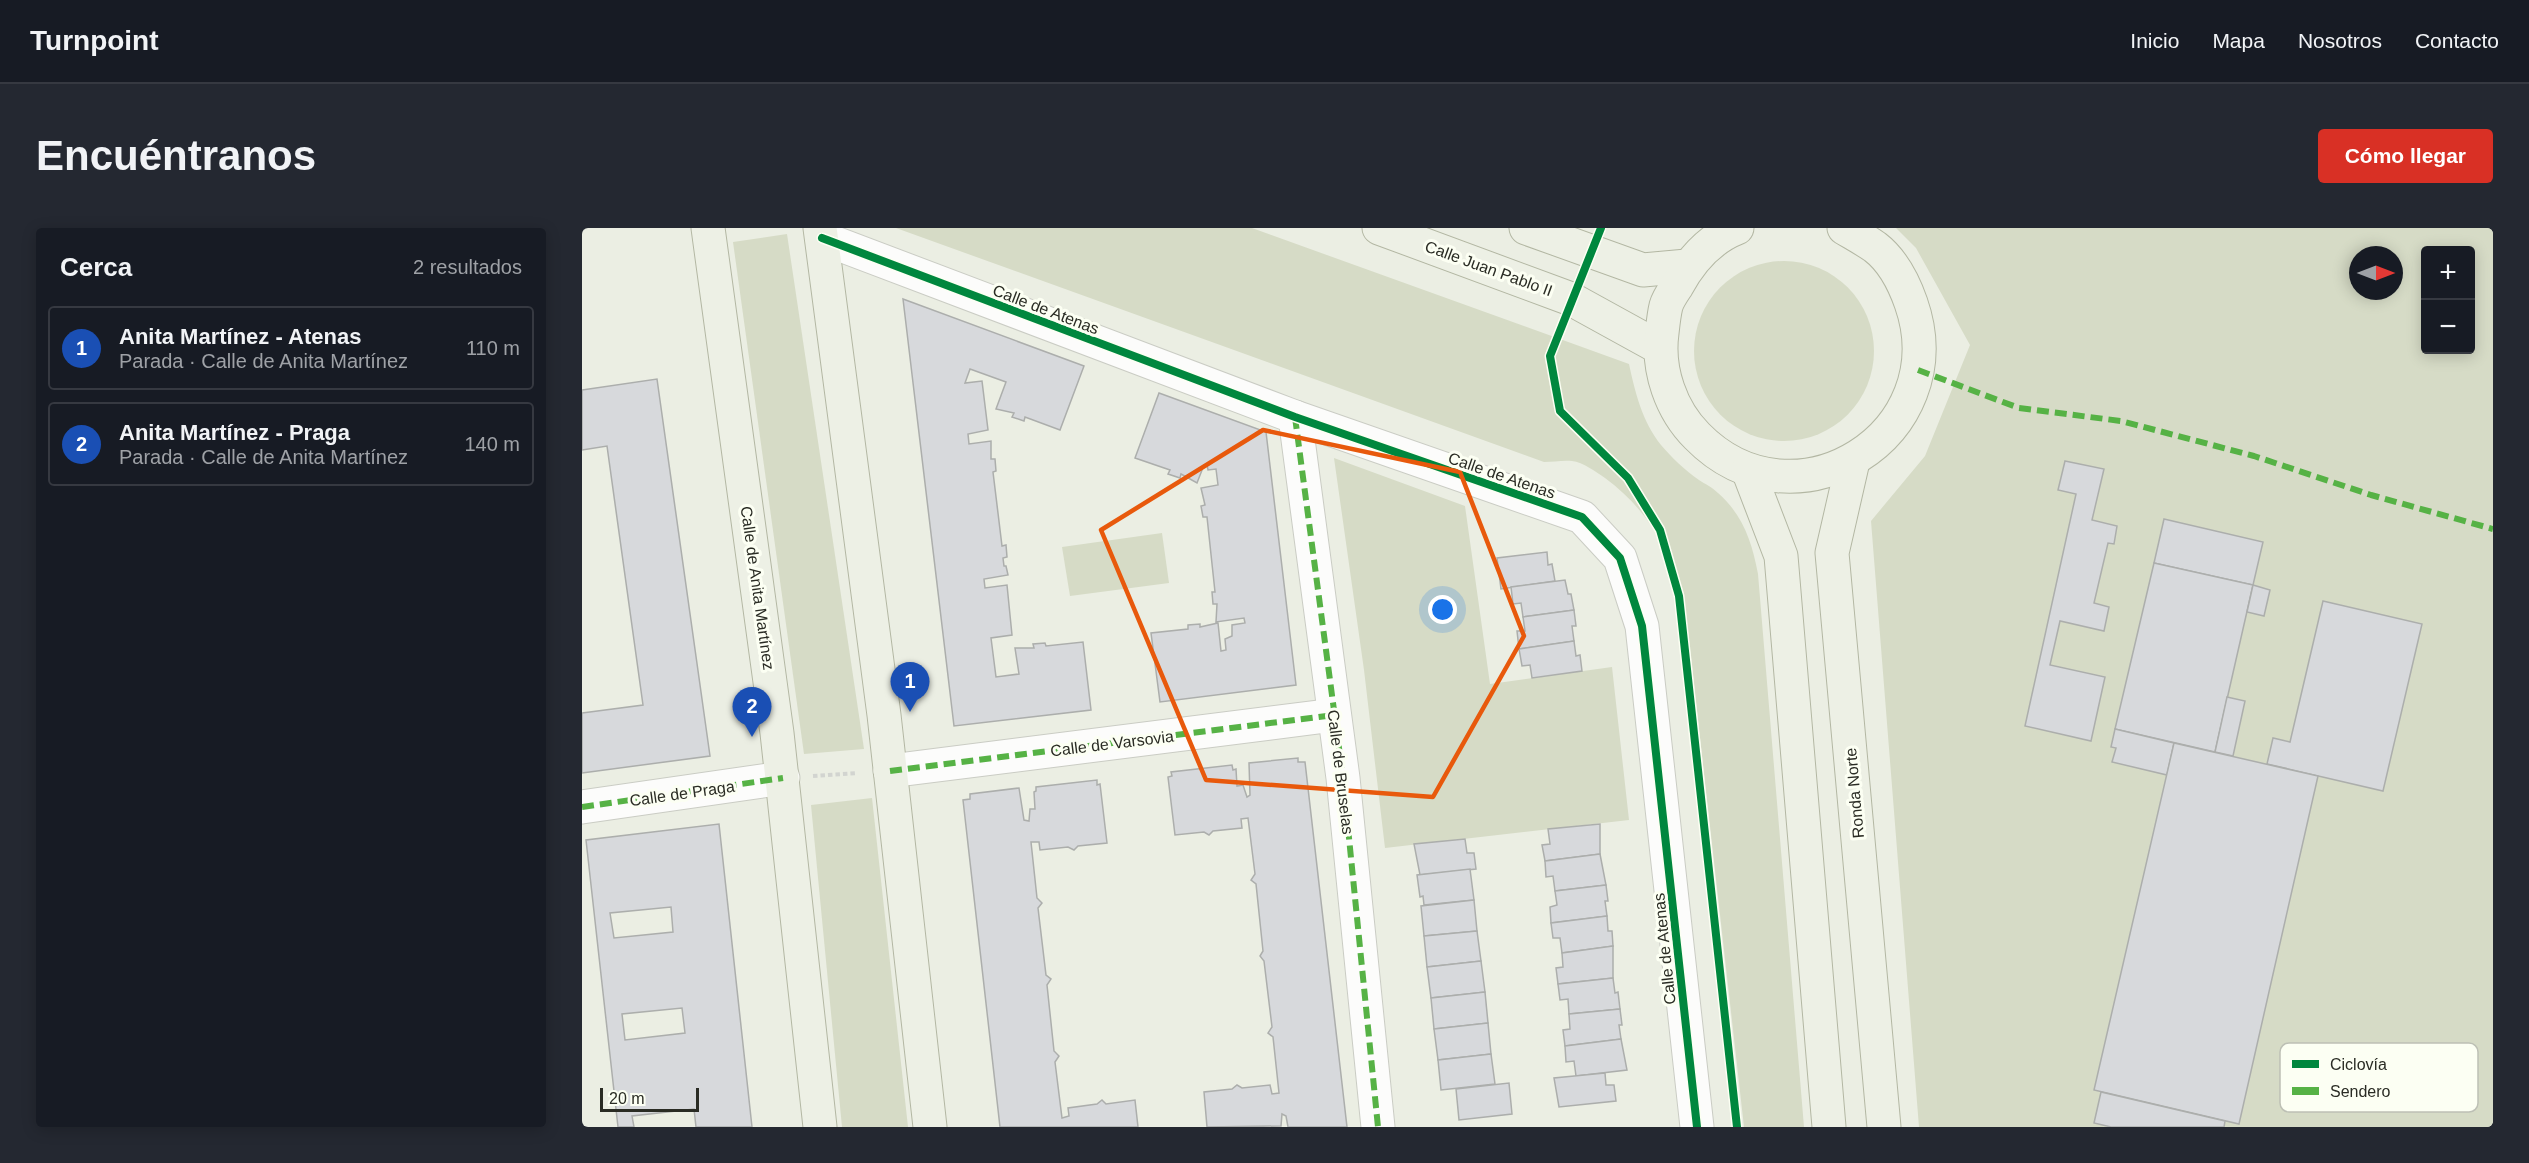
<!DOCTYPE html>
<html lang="es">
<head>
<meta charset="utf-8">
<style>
  :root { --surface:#171b24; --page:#242831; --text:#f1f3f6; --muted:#9ea1a6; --line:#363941; --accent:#d93025 }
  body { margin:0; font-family:Helvetica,sans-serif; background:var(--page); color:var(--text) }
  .controls { position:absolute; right:18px; top:18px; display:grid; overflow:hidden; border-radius:6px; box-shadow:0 3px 15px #0003 }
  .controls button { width:54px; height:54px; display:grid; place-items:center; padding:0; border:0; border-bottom:2px solid var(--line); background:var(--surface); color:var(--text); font:30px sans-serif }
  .compass { position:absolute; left:1767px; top:18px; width:54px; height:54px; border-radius:50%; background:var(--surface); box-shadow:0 3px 15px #0003; rotate:90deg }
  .scale { position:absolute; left:18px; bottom:15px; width:99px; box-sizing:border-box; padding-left:6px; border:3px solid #2a2c24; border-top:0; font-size:16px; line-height:21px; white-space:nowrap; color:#2a2c24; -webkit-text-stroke:4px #fcfff3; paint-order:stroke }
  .you { position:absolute; left:861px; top:382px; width:21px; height:21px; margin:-15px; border:4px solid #fff; border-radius:50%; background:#1a73e8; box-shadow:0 0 0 9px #1a73e833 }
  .badge { display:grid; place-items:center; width:39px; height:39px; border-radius:50%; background:var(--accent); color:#fff; font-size:20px; font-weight:700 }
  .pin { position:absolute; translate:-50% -50px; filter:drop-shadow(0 2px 3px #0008) }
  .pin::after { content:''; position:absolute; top:32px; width:21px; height:18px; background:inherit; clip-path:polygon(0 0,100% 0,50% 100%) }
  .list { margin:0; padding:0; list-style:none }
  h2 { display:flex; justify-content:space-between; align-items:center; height:78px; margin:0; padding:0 24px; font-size:26px }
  h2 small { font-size:20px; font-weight:400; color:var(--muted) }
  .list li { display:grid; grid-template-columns:39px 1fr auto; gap:18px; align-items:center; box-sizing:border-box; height:84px; margin:0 12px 12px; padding:0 12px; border:2px solid var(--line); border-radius:6px }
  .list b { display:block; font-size:22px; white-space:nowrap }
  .list p { margin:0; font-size:20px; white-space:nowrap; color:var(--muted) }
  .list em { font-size:20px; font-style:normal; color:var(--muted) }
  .map { position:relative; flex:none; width:1911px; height:899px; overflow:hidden; border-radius:6px }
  header { display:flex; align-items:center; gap:36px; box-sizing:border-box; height:84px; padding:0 30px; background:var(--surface); border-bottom:2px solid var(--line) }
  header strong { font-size:28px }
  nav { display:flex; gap:33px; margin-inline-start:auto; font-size:21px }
  .intro { display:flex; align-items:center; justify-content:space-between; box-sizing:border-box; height:144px; padding:0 36px }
  h1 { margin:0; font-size:42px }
  .button { padding:15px 27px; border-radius:6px; background:var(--accent); color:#fff; font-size:21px; font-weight:700 }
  main { display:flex; gap:36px; padding:0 36px }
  aside { flex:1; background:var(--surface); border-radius:6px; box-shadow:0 3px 15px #0003 }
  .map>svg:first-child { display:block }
  .green { fill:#d6dbc6; fill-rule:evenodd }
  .building { fill:#d7d9dc; stroke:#acaeac; stroke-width:1.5; fill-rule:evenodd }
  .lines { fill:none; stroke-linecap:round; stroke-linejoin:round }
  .minor-casing { stroke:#caccc4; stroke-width:35 }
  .major-casing { stroke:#b3b7a3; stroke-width:35 }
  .path { stroke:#d2d4d0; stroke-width:4; stroke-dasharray:4.5 3; stroke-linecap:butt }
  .minor { stroke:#fcfcfb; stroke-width:33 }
  .major { stroke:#edf0e5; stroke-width:33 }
  .quiet { stroke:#56b245; stroke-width:6; stroke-dasharray:12 6; stroke-linecap:butt }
  .cycleway-casing { stroke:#fcfff3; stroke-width:11 }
  .cycleway { stroke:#00873e; stroke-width:8 }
  .marked { fill:none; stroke:#e8590c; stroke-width:4.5; stroke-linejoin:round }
  .labels { text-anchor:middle; stroke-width:6; stroke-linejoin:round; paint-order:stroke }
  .street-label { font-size:16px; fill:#2a2c24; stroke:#fcfff3 }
  .key { fill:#fcfff3; stroke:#bdc0b5; stroke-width:1.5 }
  .key-label { font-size:16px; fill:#2a2c24 }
</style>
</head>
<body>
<header>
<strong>Turnpoint</strong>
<nav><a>Inicio</a><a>Mapa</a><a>Nosotros</a><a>Contacto</a></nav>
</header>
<div class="intro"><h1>Encuéntranos</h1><a class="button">Cómo llegar</a></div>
<main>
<aside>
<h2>Cerca<small>2 resultados</small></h2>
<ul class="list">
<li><span class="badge" style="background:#1a4fb4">1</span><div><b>Anita Martínez - Atenas</b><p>Parada · Calle de Anita Martínez</p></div><em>110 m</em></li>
<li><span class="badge" style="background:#1a4fb4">2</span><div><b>Anita Martínez - Praga</b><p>Parada · Calle de Anita Martínez</p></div><em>140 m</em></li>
</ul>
</aside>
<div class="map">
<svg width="1911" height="899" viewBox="0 0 1911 899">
  <rect width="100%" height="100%" fill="#ebeee3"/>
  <g class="green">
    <path d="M 314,0 L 670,0 L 1047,136 C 1053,164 1060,193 1079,217 C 1090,230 1103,242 1117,252 C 1123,256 1130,259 1136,265 C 1161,287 1170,314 1176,346 L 1222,899 L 1162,899 L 1103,377 C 1089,325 1068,283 1023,250 C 1014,244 1001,234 990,233 C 981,232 971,234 962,234 Z"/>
    <path d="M 1314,0 L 1911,0 L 1911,899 L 1337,899 L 1289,293 L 1343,228 L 1388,117 L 1334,20 ZM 1844,22 L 1888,22 L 1888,122 L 1844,122 ZM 1776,27 L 1812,27 L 1812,63 L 1776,63 Z"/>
    <path d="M 205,6 L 282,521 L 222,526 L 151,14 Z"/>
    <circle cx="1202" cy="123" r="90"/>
    <path d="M 752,230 L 883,278 L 908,456 L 1030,439 L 1047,592 L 803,620 L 782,442 Z"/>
    <path d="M 580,305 L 587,355 L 488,368 L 480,319 Z"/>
    <path d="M 290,570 L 326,899 L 260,899 L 229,577 Z"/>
  </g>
  <g class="building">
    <path d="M 321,71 L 502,138 L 478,202 L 443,189 L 442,193 L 430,189 L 432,185 L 414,181 L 424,154 L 388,141 L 383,155 L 400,153 L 406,202 L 386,206 L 387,216 L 409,213 L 409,231 L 413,231 L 414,243 L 411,244 L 420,318 L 424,317 L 425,329 L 421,330 L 422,338 L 424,338 L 426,347 L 402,351 L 403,360 L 425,357 L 430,407 L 409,410 L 414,449 L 437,446 L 433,420 L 452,420 L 451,416 L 463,415 L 464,418 L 501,414 L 509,482 L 372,498 Z"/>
    <path d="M 75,151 L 128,528 L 0,545 L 0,485 L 61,477 L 25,218 L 0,222 L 0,162 Z"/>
    <path d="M 577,165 L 684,204 L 714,457 L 578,474 L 569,405 L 606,401 L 606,397 L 618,396 L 618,399 L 636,395 L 639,423 L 644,422 L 643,411 L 650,408 L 650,397 L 663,395 L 662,390 L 634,394 L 635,376 L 631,376 L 630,364 L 633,364 L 625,289 L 621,289 L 619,278 L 623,277 L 619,260 L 636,257 L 634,241 L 626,242 L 625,237 L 622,237 L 615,255 L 599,246 L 598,250 L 586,246 L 588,242 L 553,230 Z"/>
    <path d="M 1483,233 L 1522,241 L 1510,292 L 1535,298 L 1532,316 L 1526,315 L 1512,375 L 1527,379 L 1522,403 L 1478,393 L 1468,437 L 1523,449 L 1509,513 L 1443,498 L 1494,266 L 1476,262 Z"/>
    <path d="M 1582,291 L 1681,314 L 1671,357 L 1572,335 Z"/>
    <path d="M 965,324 L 966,337 L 970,336 L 973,353 L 919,361 L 915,330 Z"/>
    <path d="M 1572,335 L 1671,357 L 1633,524 L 1533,501 Z"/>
    <path d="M 983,352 L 986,366 L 989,366 L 992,382 L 941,389 L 939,375 L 931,376 L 929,359 Z"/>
    <path d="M 1671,357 L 1688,362 L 1682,388 L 1665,384 Z"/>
    <path d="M 1741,373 L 1840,396 L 1801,563 L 1685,536 L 1691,510 L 1708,514 Z"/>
    <path d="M 992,382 L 994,398 L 990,398 L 992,413 L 937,421 L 935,403 L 943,403 L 941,389 Z"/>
    <path d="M 992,413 L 994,428 L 998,427 L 1000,443 L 950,450 L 948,437 L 940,438 L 937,421 Z"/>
    <path d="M 1645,469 L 1663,473 L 1651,528 L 1633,524 Z"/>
    <path d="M 1533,501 L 1592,515 L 1585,547 L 1530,534 L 1534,520 L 1529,519 Z"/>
    <path d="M 1592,515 L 1736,548 L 1657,896 L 1512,862 Z"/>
    <path d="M 716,530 L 716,534 L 723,534 L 765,899 L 706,899 L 704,888 L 700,886 L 699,898 L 625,899 L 622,864 L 650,861 L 655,857 L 660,860 L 688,857 L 690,866 L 697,865 L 691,809 L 686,805 L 690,799 L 682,733 L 678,728 L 681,723 L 674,656 L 669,652 L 673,646 L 666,590 L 659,591 L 660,600 L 631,603 L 627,607 L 622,604 L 593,607 L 586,549 L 590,548 L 589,544 L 650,537 L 651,542 L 654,541 L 655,558 L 661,557 L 665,569 L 668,567 L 667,535 Z"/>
    <path d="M 515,552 L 515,557 L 518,556 L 525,615 L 496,618 L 492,622 L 486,619 L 458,622 L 457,614 L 449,614 L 455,670 L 460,675 L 456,680 L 464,747 L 469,751 L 465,757 L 472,823 L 477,828 L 473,834 L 480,890 L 487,888 L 486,880 L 515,876 L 520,872 L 524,876 L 553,872 L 556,899 L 418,899 L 381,572 L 388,571 L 388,566 L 437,560 L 442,592 L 447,593 L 448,581 L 453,581 L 452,564 L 454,563 L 454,559 Z"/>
    <path d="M 137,596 L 170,899 L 114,899 L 112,881 L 50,888 L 52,899 L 36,899 L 4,612 ZM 89,679 L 91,704 L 32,710 L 28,685 ZM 100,780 L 103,805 L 43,812 L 40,786 Z"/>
    <path d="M 1018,596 L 1018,626 L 963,633 L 960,617 L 968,616 L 966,601 Z"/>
    <path d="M 883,611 L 885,625 L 892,625 L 894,641 L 838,647 L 832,616 Z"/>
    <path d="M 1018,626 L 1024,657 L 973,663 L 971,648 L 964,649 L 963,633 Z"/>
    <path d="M 888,641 L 892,672 L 842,677 L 841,668 L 838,669 L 835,647 Z"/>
    <path d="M 1024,657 L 1026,673 L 1023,673 L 1025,688 L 969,695 L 968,679 L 975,677 L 973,663 Z"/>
    <path d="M 892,672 L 895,703 L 842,708 L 839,678 Z"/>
    <path d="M 1025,688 L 1026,703 L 1030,703 L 1031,718 L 980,725 L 978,710 L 971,710 L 969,695 Z"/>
    <path d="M 895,703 L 899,733 L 845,739 L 842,708 Z"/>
    <path d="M 1031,718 L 1031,750 L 976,756 L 974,740 L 981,739 L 980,725 Z"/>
    <path d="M 899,733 L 903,764 L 849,770 L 845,739 Z"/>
    <path d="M 1031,750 L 1033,765 L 1036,764 L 1038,781 L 987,786 L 986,771 L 978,772 L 976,756 Z"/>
    <path d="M 903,764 L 906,795 L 852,801 L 849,770 Z"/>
    <path d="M 1038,781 L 1040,797 L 1037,797 L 1039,811 L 983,818 L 981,802 L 988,801 L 987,786 Z"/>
    <path d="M 906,795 L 909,826 L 856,832 L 852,801 Z"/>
    <path d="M 1039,811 L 1045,842 L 994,848 L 992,833 L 984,834 L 983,818 Z"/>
    <path d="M 909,826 L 913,856 L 859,862 L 856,832 Z"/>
    <path d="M 1023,845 L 1024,857 L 1032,857 L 1034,873 L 977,879 L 972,850 Z"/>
    <path d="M 927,855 L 930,886 L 877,892 L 874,861 Z"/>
    <path d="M 1519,864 L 1643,893 L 1642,899 L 1529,899 L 1512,895 Z"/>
  </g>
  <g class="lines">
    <defs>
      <g id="minor">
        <path d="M 240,10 L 713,189 L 1000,289 L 1038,330 L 1060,398 L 1115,899"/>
        <path d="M 713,189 L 761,550 L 796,899"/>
        <path d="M 308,543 L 752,487"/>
        <path d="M 0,579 L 201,550"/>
      </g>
      <g id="major">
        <path d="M 126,0 L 195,505 L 238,899"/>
        <path d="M 238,0 L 302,487 L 348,899"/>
        <path d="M 797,0 L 989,71 L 1078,120"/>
        <path d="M 944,0 L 1061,42 L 1105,38"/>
        <path d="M 1155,0 C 1127,11 1109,32 1095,58 C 1091,64 1086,71 1084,78 C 1082,86 1081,96 1080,105 C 1075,142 1089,182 1115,208 C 1213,308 1375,206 1329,75 C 1322,55 1310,32 1293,19 C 1283,12 1272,6 1262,0"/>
        <path d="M 1271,233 L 1250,325 L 1302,899"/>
        <path d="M 1166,242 L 1199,328 L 1247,899"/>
      </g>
    </defs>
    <use href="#minor" class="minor-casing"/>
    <use href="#major" class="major-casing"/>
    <path class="path" d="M 231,548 L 275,545"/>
    <use href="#minor" class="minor"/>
    <use href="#major" class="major"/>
    <g class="quiet">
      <path d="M 1336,142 L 1437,180 L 1539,193 L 1672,228 L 1789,267 L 1911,301"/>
      <path d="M 713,189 L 761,550 L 796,899"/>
      <path d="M 308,543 L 752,487"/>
      <path d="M 0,579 L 201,550"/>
    </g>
    <defs>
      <g id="cycleway">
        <path d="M 1019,0 L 968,128 L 978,183 L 1046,250 L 1078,302 L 1097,368 L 1155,899"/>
        <path d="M 240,10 L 713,189 L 1000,289 L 1038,330 L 1060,398 L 1115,899"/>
      </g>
    </defs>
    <use href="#cycleway" class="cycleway-casing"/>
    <use href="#cycleway" class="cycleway"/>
  </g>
  <path class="marked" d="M 681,202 L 878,244 L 942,408 L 851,569 L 624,552 L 519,302 Z"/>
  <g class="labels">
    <g class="street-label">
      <text transform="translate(907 40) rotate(20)" y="6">Calle Juan Pablo II</text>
      <text transform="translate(464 81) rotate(21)" y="6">Calle de Atenas</text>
      <text transform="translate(920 247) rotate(19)" y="6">Calle de Atenas</text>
      <text transform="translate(176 360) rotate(82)" y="6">Calle de Anita Martínez</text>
      <text transform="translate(530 515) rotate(-7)" y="6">Calle de Varsovia</text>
      <text transform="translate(759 544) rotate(83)" y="6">Calle de Bruselas</text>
      <text transform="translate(100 565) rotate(-8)" y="6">Calle de Praga</text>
      <text transform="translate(1272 565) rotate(-95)" y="6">Ronda Norte</text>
      <text transform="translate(1082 721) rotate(-96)" y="6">Calle de Atenas</text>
    </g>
  </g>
  <rect x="1698" y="815" width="198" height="69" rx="9" class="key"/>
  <rect x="1710" y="832" width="27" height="8" fill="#00873e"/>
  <rect x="1710" y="859" width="27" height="8" fill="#56b245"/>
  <g class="key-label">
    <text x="1748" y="842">Ciclovía</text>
    <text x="1748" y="869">Sendero</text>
  </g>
</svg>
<div class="controls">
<button>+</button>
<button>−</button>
</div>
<svg class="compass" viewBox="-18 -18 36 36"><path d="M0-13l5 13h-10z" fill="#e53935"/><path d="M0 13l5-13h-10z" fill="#9ea1a6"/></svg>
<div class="scale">20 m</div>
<div class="you"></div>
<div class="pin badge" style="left:328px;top:484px;background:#1a4fb4">1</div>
<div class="pin badge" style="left:170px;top:509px;background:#1a4fb4">2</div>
</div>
</main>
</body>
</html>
